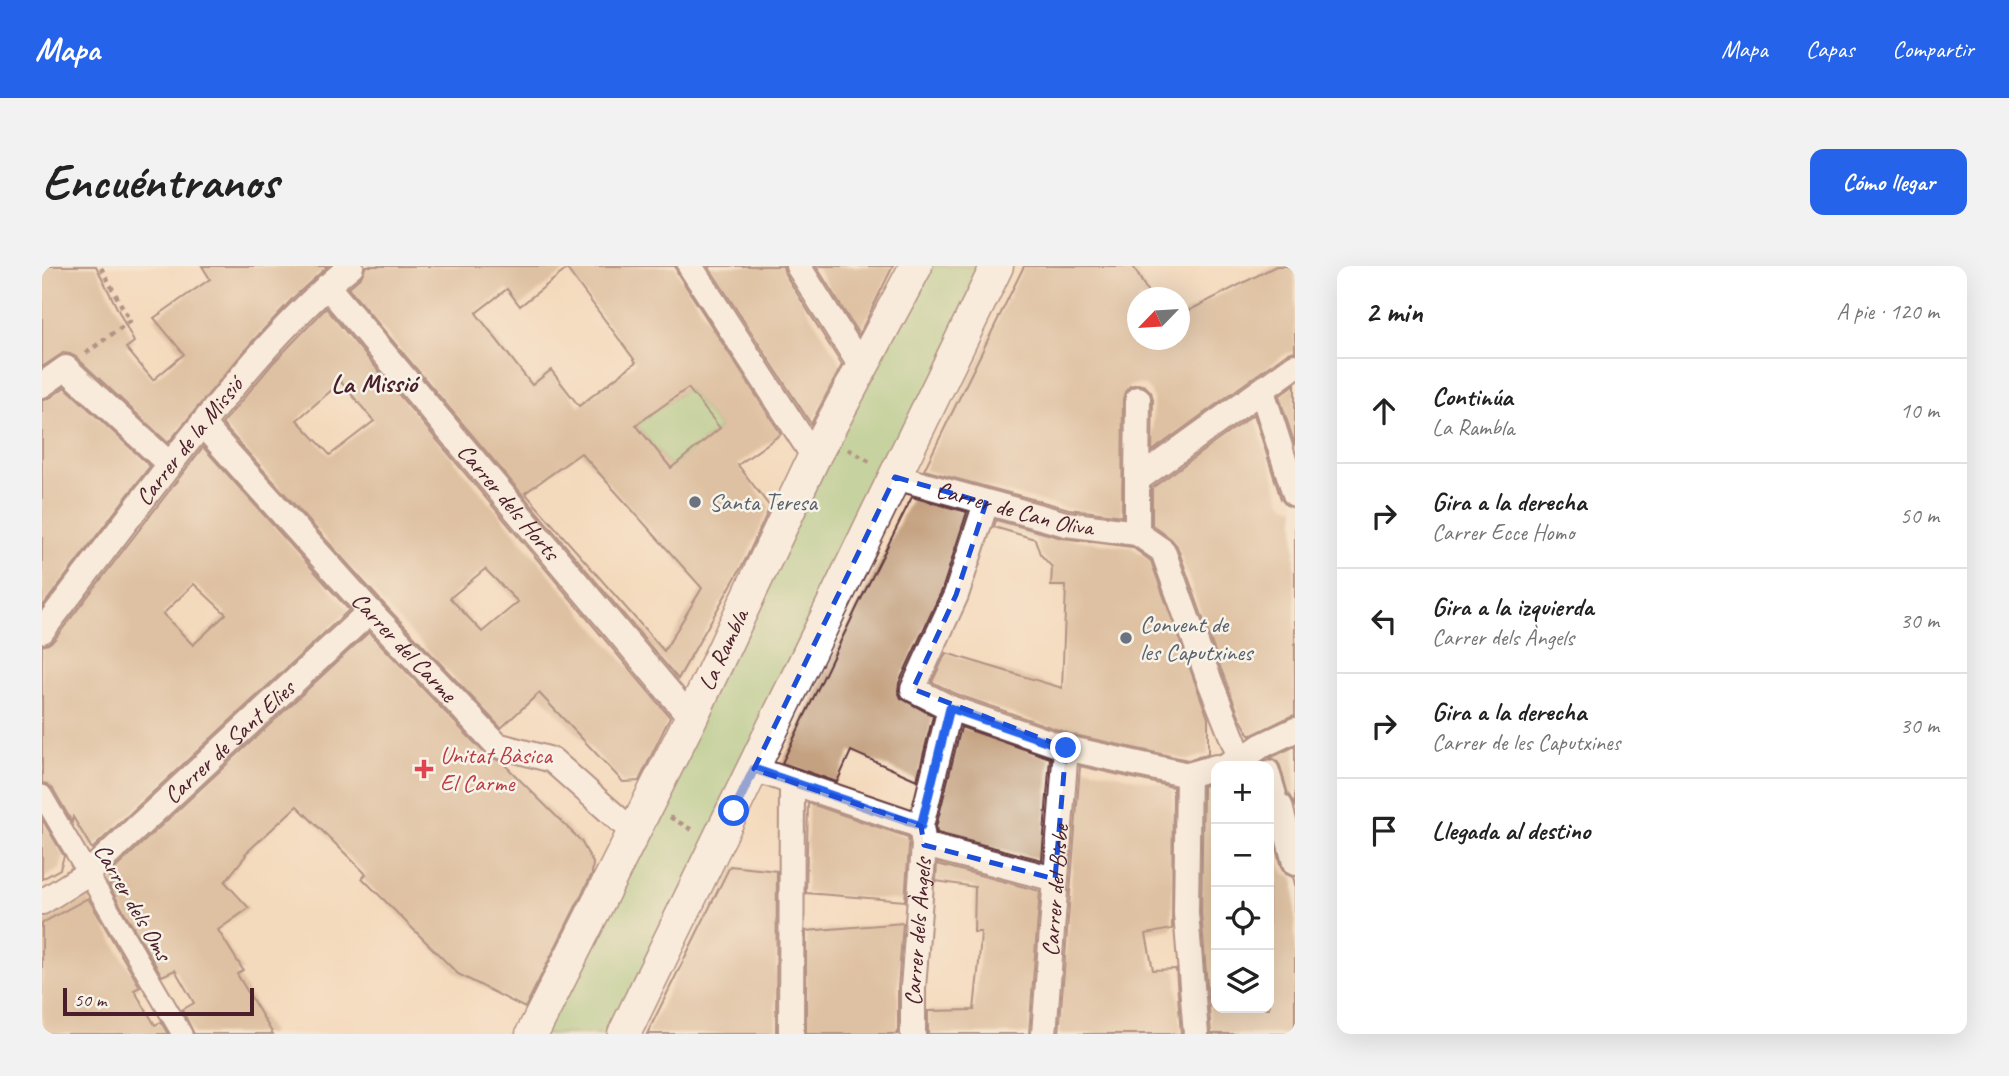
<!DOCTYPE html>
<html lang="es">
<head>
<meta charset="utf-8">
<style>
  :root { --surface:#fff; --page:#f2f2f2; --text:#222; --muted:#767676; --line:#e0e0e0; --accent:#2563eb }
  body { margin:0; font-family:Caveat,sans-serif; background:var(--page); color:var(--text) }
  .controls { position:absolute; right:21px; bottom:21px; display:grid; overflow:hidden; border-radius:14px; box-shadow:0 7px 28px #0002 }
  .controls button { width:63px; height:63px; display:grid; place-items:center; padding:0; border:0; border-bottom:2px solid var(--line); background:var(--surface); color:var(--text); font:35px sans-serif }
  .compass { position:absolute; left:1085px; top:21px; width:63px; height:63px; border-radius:50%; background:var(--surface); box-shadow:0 7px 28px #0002; rotate:245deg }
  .scale { position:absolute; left:21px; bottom:18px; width:191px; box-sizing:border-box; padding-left:7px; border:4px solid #4a1f2b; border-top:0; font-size:19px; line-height:24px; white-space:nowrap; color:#4a1f2b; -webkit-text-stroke:5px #f7f3e8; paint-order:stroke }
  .stop { position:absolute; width:21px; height:21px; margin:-16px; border:5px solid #2563eb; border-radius:50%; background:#fff }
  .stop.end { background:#2563eb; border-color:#fff; box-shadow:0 2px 7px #0008 }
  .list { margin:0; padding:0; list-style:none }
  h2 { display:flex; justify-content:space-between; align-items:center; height:91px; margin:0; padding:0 28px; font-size:30px }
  h2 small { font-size:23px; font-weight:400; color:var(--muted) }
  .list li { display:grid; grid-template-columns:46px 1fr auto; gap:21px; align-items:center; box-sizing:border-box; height:105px; padding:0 28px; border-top:2px solid var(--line) }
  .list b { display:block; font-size:26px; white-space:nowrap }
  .list p { margin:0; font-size:23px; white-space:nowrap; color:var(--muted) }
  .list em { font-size:23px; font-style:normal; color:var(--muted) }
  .icon { flex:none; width:38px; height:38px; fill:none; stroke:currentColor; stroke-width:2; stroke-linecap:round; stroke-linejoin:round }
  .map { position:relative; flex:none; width:1253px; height:768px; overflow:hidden; border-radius:14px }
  header { display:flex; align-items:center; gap:42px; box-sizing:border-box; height:98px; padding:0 35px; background:var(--accent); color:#fff }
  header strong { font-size:33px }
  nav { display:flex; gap:38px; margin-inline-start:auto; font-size:24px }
  .intro { display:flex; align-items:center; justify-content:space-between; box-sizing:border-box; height:168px; padding:0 42px }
  h1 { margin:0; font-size:49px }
  .button { padding:18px 32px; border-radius:14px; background:var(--accent); color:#fff; font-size:24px; font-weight:700 }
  main { display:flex; gap:42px; padding:0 42px }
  aside { flex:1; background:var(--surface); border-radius:14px; box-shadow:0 7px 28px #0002 }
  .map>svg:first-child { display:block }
  .green { fill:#8fc87b; stroke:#6c7453; stroke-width:2 }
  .building { fill:#c4a281; fill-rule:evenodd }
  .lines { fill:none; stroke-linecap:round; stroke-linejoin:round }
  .pedestrian-casing { stroke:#643b41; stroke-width:23 }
  .minor-casing { stroke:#643b41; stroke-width:28 }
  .tertiary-casing { stroke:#643b41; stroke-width:35 }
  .path { stroke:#643b41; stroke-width:4.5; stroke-dasharray:5 5; stroke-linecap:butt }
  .pedestrian { stroke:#fff; stroke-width:19 }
  .minor { stroke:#fff; stroke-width:24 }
  .tertiary { stroke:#fff; stroke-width:32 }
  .route { stroke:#2563eb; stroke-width:9 }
  .marked { fill:none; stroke:#1d4ed8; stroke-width:5; stroke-dasharray:14 9; stroke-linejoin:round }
  .worship-dot { fill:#6b7280; stroke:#f7f3e8; stroke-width:2.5 }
  .health-dot { fill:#e0444e; stroke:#f7f3e8; stroke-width:2.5 }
  .labels { text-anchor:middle; stroke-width:5; stroke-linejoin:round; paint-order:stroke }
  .street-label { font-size:24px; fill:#4a1f2b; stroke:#f7f3e8 }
  .worship-label { font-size:24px; fill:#5b616d; stroke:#f7f3e8; text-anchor:start }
  .health-label { font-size:24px; fill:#be3a42; stroke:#f7f3e8; text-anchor:start }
  .neighbourhood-label { font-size:26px; font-weight:bold; fill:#4a1f2b; stroke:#f7f3e8 }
</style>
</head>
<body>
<header>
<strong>Mapa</strong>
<nav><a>Mapa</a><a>Capas</a><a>Compartir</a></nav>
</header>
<div class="intro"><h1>Encuéntranos</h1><a class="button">Cómo llegar</a></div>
<main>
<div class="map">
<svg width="1253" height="768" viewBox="0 0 1253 768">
  <rect width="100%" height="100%" fill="#f7f3e8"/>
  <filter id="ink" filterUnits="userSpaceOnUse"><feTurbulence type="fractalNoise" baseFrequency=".0143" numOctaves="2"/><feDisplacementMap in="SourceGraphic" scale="14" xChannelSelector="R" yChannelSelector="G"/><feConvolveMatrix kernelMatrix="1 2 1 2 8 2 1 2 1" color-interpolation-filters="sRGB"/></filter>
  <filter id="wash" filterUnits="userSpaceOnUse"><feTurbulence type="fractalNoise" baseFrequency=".00686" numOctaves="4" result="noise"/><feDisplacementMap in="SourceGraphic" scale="28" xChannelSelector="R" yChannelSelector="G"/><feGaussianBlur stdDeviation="1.57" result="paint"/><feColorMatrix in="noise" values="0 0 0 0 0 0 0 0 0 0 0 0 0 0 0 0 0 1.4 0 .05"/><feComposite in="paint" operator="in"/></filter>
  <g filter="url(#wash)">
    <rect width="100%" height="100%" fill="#f4dabd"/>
    <g class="green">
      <path d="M 883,0 L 948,0 L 576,768 L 499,768 Z"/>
      <path d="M 646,122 L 678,162 L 629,202 L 594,159 Z"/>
    </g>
    <g id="blocks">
      <g class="building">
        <path d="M 0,0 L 54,0 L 92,76 L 84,82 L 111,114 L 142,88 L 112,52 L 168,13 L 160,0 L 286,0 L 252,31 L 209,77 L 126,177 L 34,91 L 28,88 L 21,87 L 0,101 Z"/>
        <path d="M 324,0 L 633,0 L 636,8 L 739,168 L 696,199 L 728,241 L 705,291 L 636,413 L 306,22 L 319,11 ZM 525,3 L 594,96 L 537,140 L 509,104 L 490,119 L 434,47 L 465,23 L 478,40 ZM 646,122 L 678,162 L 629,202 L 594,159 ZM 539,187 L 660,322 L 622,385 L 483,227 Z"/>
        <path d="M 666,0 L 741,0 L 743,8 L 800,99 L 769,158 Z"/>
        <path d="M 774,0 L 851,0 L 817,69 Z"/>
        <path d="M 982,0 L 1091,0 L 1109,32 L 1096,32 L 1096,74 L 1138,74 L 1138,49 L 1234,0 L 1253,0 L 1253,85 L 1244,88 L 1110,185 L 1111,133 L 1109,126 L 1103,120 L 1096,118 L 1088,120 L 1083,126 L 1081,133 L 1080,250 L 1027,243 L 882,204 Z"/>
        <path d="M 284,42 L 628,451 L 597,515 L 581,516 L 497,427 L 459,462 L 339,335 L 180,158 L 231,97 ZM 299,116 L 332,155 L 288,189 L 255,154 ZM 443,303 L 476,336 L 440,366 L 408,332 Z"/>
        <path d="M 1253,118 L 1253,179 L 1237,130 Z"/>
        <path d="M 23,121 L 108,200 L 0,341 L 0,134 L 9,131 Z"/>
        <path d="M 1212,148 L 1239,233 L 1244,239 L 1253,242 L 1253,449 L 1247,451 L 1208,470 L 1198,452 L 1179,403 L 1135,280 L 1129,273 L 1110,259 L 1110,222 Z"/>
        <path d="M 161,181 L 307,344 L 50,583 L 31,551 L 30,556 L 11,523 L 5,518 L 0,517 L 0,380 L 6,378 L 12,374 ZM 152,318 L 184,348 L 151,379 L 121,348 Z"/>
        <path d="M 870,231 L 925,246 L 900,324 L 857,417 L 856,425 L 859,432 L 891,450 L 875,514 L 809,485 L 795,516 L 740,497 L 818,335 Z"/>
        <path d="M 954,254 L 1020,272 L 1090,281 L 1109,295 L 1166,452 L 1166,488 L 1146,494 L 1028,468 L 914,428 L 890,416 L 904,387 L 1020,422 L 1024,320 L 1009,320 L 1010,301 L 998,288 L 993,273 L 952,261 Z"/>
        <path d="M 327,366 L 444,489 L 460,496 L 539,575 L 551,597 L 550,608 L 483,742 L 416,708 L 320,612 L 324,608 L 255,540 L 203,588 L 204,589 L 183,616 L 207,642 L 176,664 L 201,704 L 195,708 L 231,768 L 152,768 L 140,744 L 152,737 L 133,704 L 120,710 L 67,620 L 71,617 L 66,609 Z"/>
        <path d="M 919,461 L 1008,492 L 1000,594 L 895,567 L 894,561 Z"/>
        <path d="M 1253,480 L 1253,539 L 1246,528 L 1238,500 L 1235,495 L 1228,492 Z"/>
        <path d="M 1038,500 L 1131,521 L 1130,663 L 1104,668 L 1111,704 L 1134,703 L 1139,768 L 1017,768 Z"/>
        <path d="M 1174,516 L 1174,742 L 1227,742 L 1227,556 L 1239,601 L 1243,608 L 1251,611 L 1253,618 L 1253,768 L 1169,768 L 1159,647 L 1161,520 Z"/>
        <path d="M 766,537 L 866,571 L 867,580 L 863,635 L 764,627 Z"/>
        <path d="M 0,553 L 22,590 L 18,603 L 0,613 Z"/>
        <path d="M 895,598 L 998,625 L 987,768 L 886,768 L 886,745 L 932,744 L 937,696 L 939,666 L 932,666 L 933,621 L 894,615 Z"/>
        <path d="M 688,600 L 735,605 L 734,768 L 605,768 Z"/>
        <path d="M 46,632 L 98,721 L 92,724 L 113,759 L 119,756 L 126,768 L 0,768 L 0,657 Z"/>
        <path d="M 861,657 L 856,722 L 856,768 L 764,768 L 764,665 Z"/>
      </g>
    </g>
  </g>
  <g filter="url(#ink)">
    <use href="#blocks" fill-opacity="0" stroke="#643b41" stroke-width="2"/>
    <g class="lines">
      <defs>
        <g id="pedestrian">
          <path d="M 1227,504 L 1234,527"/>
          <path d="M 0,529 L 140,768"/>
        </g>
        <g id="minor">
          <path d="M 648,0 L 772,191"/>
          <path d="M 756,0 L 820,102"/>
          <path id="s1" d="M 285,20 L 649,452"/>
          <path d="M 0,119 L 24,102 L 128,199"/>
          <path d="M 1220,125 L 1253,228"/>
          <path id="s2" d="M 160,158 L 328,345 L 455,479 L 510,494 L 591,566"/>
          <path id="s3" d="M 853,211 L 1024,258 L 1095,267 L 1121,285 L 1165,408 L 1199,494"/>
          <path d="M 1095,214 L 1096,133"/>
          <path d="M 944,237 L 914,329 L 871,423 L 908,442 L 1024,482 L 1146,509 L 1174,501"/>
          <path d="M 1095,267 L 1095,214 L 1253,100"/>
          <path id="s4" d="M 0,365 C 47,304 93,243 140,183 C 192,118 244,53 309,0"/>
          <path d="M 1186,498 L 1199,494 L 1219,480 L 1253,464"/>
          <path d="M 712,503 L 879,560"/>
          <path d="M 1146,509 L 1144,647 L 1154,768"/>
          <path d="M 1238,540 L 1253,597"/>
          <path d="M 882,579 L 1013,613"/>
          <path id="s5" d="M 0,636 L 46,607 L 328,345"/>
          <path d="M 749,768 L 750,515"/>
          <path id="s6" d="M 871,768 L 871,722 L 882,579 L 879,560 L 908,442"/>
          <path id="s7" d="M 1002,768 L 1024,482"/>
        </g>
        <g id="tertiary">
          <path id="s8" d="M 490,768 L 649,452 L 772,191 L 874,0"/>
          <path d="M 582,768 L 955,0"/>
        </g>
      </defs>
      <use href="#pedestrian" class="pedestrian-casing"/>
      <use href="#minor" class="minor-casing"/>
      <use href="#tertiary" class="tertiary-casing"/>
      <g class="path">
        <path d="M 44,87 L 88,55 L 58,0"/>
        <path d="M 806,183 L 828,196"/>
        <path d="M 628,551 L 650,564"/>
      </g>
      <use href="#pedestrian" class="pedestrian"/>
      <use href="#minor" class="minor"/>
      <use href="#tertiary" class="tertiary"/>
    </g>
  </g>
  <g class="lines" filter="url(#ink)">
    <path class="route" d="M 692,545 L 712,503 L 879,560 L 908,442 L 1024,482"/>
  </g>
  <path d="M0 0H1253V768H0ZM 853,211 L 944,237 L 914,329 L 871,423 L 1024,482 L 1013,613 L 882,579 L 879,560 L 712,503 Z" fill="#f4dabd" fill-opacity=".55" fill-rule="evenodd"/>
  <path class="marked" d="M 853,211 L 944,237 L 914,329 L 871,423 L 1024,482 L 1013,613 L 882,579 L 879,560 L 712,503 Z"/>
  <g class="worship-dot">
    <circle cx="653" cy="236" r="7"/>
    <circle cx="1084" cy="372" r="7"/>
  </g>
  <path class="health-dot" d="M378.5 492.5h7v7h7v7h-7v7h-7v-7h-7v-7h7z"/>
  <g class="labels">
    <g class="street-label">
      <text dy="8" stroke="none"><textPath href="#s4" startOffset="240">Carrer de la Missió</textPath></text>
      <text dy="8" stroke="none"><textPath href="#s1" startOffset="282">Carrer dels Horts</textPath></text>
      <text dy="8" stroke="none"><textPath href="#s3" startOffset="124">Carrer de Can Oliva</textPath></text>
      <text dy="8" stroke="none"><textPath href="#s2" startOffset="301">Carrer del Carme</textPath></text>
      <text dy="8" stroke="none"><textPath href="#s8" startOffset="429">La Rambla</textPath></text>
      <text dy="8" stroke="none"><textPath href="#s5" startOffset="247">Carrer de Sant Elies</textPath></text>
      <text dy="8" stroke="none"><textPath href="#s7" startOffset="144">Carrer del Bisbe</textPath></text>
      <text transform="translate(91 636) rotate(60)" y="8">Carrer dels Oms</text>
      <text dy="8" stroke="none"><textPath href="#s6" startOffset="102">Carrer dels Àngels</textPath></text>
    </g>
    <g class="worship-label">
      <text x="667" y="244">Santa Teresa</text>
      <text x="1098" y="366">Convent de<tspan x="1098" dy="28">les Caputxines</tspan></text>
    </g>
    <g class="health-label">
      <text x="398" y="497">Unitat Bàsica<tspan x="398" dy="28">El Carme</tspan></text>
    </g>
    <g class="neighbourhood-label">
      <text x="332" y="126">La Missió</text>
    </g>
  </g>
</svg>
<div class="controls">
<button>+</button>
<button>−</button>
<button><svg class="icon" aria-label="locate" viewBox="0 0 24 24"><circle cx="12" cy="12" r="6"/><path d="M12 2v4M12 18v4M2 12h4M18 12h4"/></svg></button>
<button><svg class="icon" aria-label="layers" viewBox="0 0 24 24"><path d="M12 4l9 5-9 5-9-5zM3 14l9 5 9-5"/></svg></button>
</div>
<svg class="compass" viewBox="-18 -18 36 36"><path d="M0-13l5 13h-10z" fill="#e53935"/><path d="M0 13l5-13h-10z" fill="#767676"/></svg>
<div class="scale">50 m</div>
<div class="stop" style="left:692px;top:545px"></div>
<div class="stop end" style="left:1024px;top:482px"></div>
</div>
<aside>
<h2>2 min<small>A pie · 120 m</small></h2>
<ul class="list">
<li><svg class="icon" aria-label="ahead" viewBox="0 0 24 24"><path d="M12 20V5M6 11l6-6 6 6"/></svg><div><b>Continúa</b><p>La Rambla</p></div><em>10 m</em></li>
<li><svg class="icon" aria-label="right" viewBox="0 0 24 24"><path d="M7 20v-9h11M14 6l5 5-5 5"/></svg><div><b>Gira a la derecha</b><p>Carrer Ecce Homo</p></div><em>50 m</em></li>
<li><svg class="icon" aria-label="left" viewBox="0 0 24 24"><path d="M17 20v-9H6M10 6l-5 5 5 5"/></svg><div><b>Gira a la izquierda</b><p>Carrer dels Àngels</p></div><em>30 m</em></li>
<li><svg class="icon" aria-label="right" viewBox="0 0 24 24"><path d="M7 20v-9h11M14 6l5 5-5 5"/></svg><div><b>Gira a la derecha</b><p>Carrer de les Caputxines</p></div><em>30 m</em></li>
<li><svg class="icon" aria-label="arrive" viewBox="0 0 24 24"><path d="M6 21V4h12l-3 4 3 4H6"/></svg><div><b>Llegada al destino</b></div></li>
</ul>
</aside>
</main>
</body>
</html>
